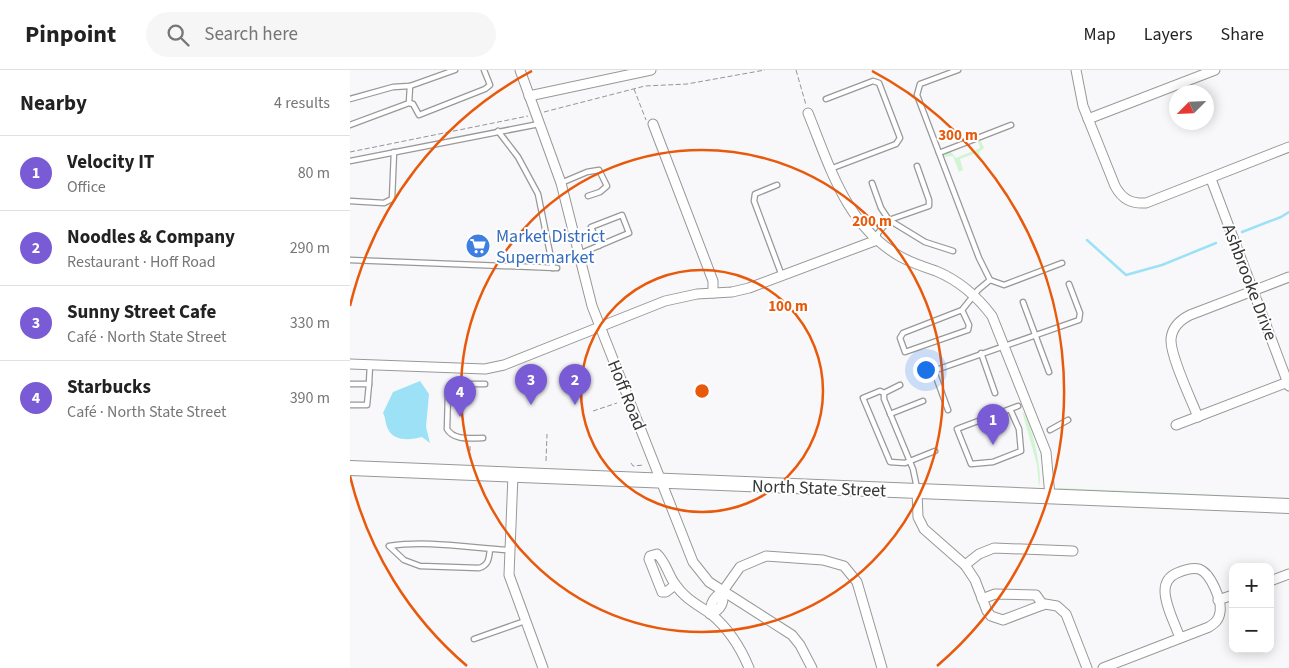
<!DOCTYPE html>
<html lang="en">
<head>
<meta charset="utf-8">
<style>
  :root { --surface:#fff; --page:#f6f6f6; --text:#222; --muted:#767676; --line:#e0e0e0; --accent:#785bd5 }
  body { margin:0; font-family:"Source Sans 3",sans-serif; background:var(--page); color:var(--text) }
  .controls { position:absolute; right:15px; bottom:15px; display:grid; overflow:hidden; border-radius:10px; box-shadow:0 2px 12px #0003 }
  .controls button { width:45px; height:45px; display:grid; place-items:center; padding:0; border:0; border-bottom:1px solid var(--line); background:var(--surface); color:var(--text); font:25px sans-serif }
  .compass { position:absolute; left:819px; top:15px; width:45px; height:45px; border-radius:50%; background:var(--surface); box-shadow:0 2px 12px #0003; rotate:246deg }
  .you { position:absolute; left:575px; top:299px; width:18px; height:18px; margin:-12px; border:4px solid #fff; border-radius:50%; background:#1a73e8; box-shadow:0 0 0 8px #1a73e833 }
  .badge { display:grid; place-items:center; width:32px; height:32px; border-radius:50%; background:var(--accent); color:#fff; font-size:16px; font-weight:700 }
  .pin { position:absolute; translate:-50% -41px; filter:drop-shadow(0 1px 2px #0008) }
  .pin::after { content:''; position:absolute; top:26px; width:18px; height:15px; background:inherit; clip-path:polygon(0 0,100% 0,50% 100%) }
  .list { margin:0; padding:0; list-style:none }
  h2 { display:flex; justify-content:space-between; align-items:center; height:65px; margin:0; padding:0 20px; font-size:21px }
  h2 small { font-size:16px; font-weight:400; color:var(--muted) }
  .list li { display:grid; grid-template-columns:32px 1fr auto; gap:15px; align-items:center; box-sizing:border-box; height:75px; padding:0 20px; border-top:1px solid var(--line) }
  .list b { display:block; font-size:19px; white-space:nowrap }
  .list p { margin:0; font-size:16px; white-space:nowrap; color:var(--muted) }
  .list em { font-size:16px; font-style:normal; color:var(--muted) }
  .icon { flex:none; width:28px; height:28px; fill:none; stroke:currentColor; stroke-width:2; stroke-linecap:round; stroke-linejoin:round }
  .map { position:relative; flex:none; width:939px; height:598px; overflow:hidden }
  header { display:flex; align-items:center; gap:30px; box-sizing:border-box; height:70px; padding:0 25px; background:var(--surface); border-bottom:1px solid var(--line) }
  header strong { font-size:24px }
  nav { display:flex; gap:28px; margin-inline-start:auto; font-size:18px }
  .search { width:350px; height:45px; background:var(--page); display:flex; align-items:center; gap:12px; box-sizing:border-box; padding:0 18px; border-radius:28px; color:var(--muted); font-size:19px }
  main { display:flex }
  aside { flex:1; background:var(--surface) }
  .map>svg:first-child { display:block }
  .green { fill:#d1f5d2 }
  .water { fill:#9ce1f6 }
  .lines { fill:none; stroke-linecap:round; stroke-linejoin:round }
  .stream { stroke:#9ce1f6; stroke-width:2.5 }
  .service-casing { stroke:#989899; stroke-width:7 }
  .minor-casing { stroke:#989899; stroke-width:11 }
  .primary-casing { stroke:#989899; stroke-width:16 }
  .path { stroke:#959597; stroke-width:1; stroke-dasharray:5 2.5; stroke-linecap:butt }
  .service { stroke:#fff; stroke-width:4.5 }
  .minor { stroke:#fff; stroke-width:9 }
  .primary { stroke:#fff; stroke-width:14 }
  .ring { fill:none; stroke:#e8590c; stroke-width:2.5 }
  .labels { text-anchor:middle; stroke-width:4; stroke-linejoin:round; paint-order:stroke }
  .shop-label { font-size:18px; fill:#366cbe; stroke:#fff; text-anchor:start }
  .street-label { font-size:18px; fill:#373738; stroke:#fff }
  .centre { fill:#e8590c; stroke:#fff; stroke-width:2.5 }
  .ring-label { font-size:15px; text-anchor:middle; font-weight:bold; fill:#e8590c; stroke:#fff; stroke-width:4; stroke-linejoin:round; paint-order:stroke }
</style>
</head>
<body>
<header>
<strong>Pinpoint</strong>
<div class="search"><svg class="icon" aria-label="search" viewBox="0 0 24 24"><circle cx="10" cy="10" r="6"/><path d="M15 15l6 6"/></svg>Search here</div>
<nav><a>Map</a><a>Layers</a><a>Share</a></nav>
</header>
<main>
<aside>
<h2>Nearby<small>4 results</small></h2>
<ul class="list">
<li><span class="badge">1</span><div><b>Velocity IT</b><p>Office</p></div><em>80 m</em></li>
<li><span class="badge">2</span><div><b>Noodles &amp; Company</b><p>Restaurant · Hoff Road</p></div><em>290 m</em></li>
<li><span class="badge">3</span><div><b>Sunny Street Cafe</b><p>Café · North State Street</p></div><em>330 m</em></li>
<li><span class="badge">4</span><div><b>Starbucks</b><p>Café · North State Street</p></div><em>390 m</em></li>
</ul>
</aside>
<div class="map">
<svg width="939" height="598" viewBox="0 0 939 598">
  <rect width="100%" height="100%" fill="#f8f8fa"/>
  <g class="green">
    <path d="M 631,71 L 634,78 L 629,82 L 630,87 L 628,88 L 626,83 L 610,89 L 613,100 L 609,102 L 603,86 L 594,87 L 595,83 L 600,81 L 606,88 L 630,78 L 628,72 Z"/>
    <path d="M 672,341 C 681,348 694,406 689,417 L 687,395 Z"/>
    <path d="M 709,418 L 939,428 L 939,430 L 712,421 L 707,420 Z"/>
  </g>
  <path class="water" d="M 70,311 L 79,324 L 76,357 L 80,373 L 72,367 C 61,370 44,372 38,359 C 35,354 36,348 33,343 L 43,322 Z"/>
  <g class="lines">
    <g class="stream">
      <path d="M 892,162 L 931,147 L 939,142"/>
      <path d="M 737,170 L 776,205 L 812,195 L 866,173"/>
    </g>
    <defs>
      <g id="service">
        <path d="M 608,0 L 570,14 L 567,25 L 629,188 L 640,210 L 628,220 L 612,240 L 553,263 L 550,268 L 555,282 L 618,260 L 619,255 L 612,240"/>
        <path d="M 0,29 L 43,17 L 60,16 L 105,0"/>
        <path d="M 476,29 L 523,11 L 529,13 L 550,68 L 546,74 L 480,99"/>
        <path d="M 59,33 L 60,16"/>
        <path d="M 0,55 L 59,33 L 63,34 L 69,45 L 135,19 L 140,15 L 134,0"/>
        <path d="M 148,61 L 168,87 L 188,124 L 203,198"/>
        <path d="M 589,83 L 661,55"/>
        <path d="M 0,91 L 189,54"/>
        <path d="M 211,113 L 237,102 L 249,100 L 257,116 L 250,122 L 238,126"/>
        <path d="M 522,113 L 531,138 L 539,150 L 528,163 L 527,169"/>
        <path d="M 427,115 L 405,124 L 404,131 L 432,206"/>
        <path d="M 0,131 L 34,133 L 42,129 L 44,82"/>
        <path d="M 539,150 L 579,136 L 579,130 L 567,96"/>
        <path d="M 539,150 L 575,172 L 603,181"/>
        <path d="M 229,184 L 279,163 L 272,145 L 241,157 L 249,176"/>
        <path d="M 0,190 L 207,198"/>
        <path d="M 640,210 L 654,215 L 712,193"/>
        <path d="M 673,232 L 699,302"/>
        <path d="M 631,283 L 645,323"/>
        <path d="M 0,314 L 19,314 L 20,294"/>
        <path d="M 550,315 L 534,323 L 534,329 L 563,399 L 567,418"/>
        <path d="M 534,323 L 530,321 L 513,328 L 540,392 L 555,393 L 585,381"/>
        <path d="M 0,335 L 17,335 L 19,314"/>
        <path d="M 660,339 L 669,359 L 671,381 L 643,392 L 621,394 L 607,359 L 660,339 L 668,336"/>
        <path d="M 598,340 L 585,304 L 586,300 L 729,250 L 730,243 L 719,214"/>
        <path d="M 540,344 L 573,331"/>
        <path d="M 700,360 L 718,350"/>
        <path d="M 133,368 C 121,368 104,371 97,359 L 98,324 L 104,314 L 135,314"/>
        <path d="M 140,479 C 139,488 139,495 129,498 L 70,496 L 54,490 L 39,476 C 78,470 120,478 159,480"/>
        <path d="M 124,569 L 175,551"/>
      </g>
      <g id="minor">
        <path d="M 170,0 L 211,113 L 242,236 L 343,492 L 359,512 L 442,565 L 450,575 L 462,598"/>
        <path d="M 726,0 L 733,36 L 765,116 C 772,129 781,134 796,133 L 939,77"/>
        <path d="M 179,26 L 301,0"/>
        <path d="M 458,43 C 480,97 496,156 551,187 C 562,193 574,197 586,201 C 610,211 627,226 642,246 L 696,382 L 700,426"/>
        <path d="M 738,49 L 865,0"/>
        <path d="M 303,54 L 363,211 L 363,223"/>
        <path d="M 861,109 L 939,316"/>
        <path d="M 0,294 L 135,299 L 154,295 L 315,231 L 347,224 L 382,222 L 399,218 L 527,170"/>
        <path d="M 848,347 C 841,329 820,286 821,269 C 822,258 830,250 840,245 L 939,207"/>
        <path d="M 826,355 L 938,312"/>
        <path d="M 163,405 L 159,505 L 193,598"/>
        <path d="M 567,421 L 568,447 L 574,459 L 615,495 L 625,510 L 637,541 L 641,546 L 653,550 L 695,534 L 707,536 L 716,544 L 737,598"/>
        <path d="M 615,495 L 629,484 L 644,478 L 723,481"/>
        <path d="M 920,511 L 939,504"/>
        <path d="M 325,515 L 316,522 L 312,522 L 299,489 L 300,486 L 307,484 C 316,492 318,505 325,514 C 334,528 348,535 361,544 C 379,559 390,576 399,598"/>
        <path d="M 373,521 L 390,497 L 416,486 L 473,490 L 494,496 L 507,512 L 532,598"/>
        <path d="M 373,521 C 374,532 372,540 360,544 C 360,533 364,527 373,521 Z"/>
        <path d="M 632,529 L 645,524 L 686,525 L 693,535"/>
        <path d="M 868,530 L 883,525"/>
        <path d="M 753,598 L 859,557 C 865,553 869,550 870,542 C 872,531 861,503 849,499 C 842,497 834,500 827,503 C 820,506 815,512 815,521 C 815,535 825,554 830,568"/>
      </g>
      <path id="primary" d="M 0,398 L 939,436"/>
    </defs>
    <use href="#service" class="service-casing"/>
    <use href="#minor" class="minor-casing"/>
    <use href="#primary" class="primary-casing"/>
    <g class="path">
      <path d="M 446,0 L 456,35"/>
      <path d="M 284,19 L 296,50"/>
      <path d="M 194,42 L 295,16 L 337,14 L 415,0"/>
      <path d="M 0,82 L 178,46"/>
      <path d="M 243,341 L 267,333"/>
      <path d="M 120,376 L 120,387"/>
      <path d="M 196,391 L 197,364"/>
      <path d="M 281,393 L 283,396 L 294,395"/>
    </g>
    <use href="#service" class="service"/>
    <use href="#minor" class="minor"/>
    <use href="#primary" class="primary"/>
  </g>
  <g class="ring">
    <circle cx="352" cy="321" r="121"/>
    <circle cx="352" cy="321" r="241"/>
    <path d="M117 596A362 362 0 0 1 0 406M0 236A362 362 0 0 1 182 1M522 1A362 362 0 0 1 587 596"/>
  </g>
  <defs>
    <symbol id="supermarket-disc" viewBox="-11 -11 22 22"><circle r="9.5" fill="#3f7fe0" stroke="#fff"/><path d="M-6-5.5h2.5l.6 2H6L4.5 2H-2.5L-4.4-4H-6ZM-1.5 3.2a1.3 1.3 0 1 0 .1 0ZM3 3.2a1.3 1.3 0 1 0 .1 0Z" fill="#fff"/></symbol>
  </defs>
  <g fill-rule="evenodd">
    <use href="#supermarket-disc" x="114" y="162" width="28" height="28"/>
  </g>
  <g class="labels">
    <g class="shop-label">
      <text x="146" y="172">Market District<tspan x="146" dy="21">Supermarket</tspan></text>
    </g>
    <g class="street-label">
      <text transform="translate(900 212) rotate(69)" y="6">Ashbrooke Drive</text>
      <text transform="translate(277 325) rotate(68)" y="6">Hoff Road</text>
      <text transform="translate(469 418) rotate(2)" y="6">North State Street</text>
    </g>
  </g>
  <circle cx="352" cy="321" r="8" class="centre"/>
  <g class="ring-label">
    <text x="608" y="70">300 m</text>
    <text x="522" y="156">200 m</text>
    <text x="438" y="241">100 m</text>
  </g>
</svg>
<div class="controls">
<button>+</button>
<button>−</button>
</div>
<svg class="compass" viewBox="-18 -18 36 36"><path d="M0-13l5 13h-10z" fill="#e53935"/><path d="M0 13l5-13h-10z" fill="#767676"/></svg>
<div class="you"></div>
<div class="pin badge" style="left:643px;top:375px">1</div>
<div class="pin badge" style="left:225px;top:335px">2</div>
<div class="pin badge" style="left:181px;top:335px">3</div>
<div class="pin badge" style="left:110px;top:347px">4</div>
</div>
</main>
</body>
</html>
